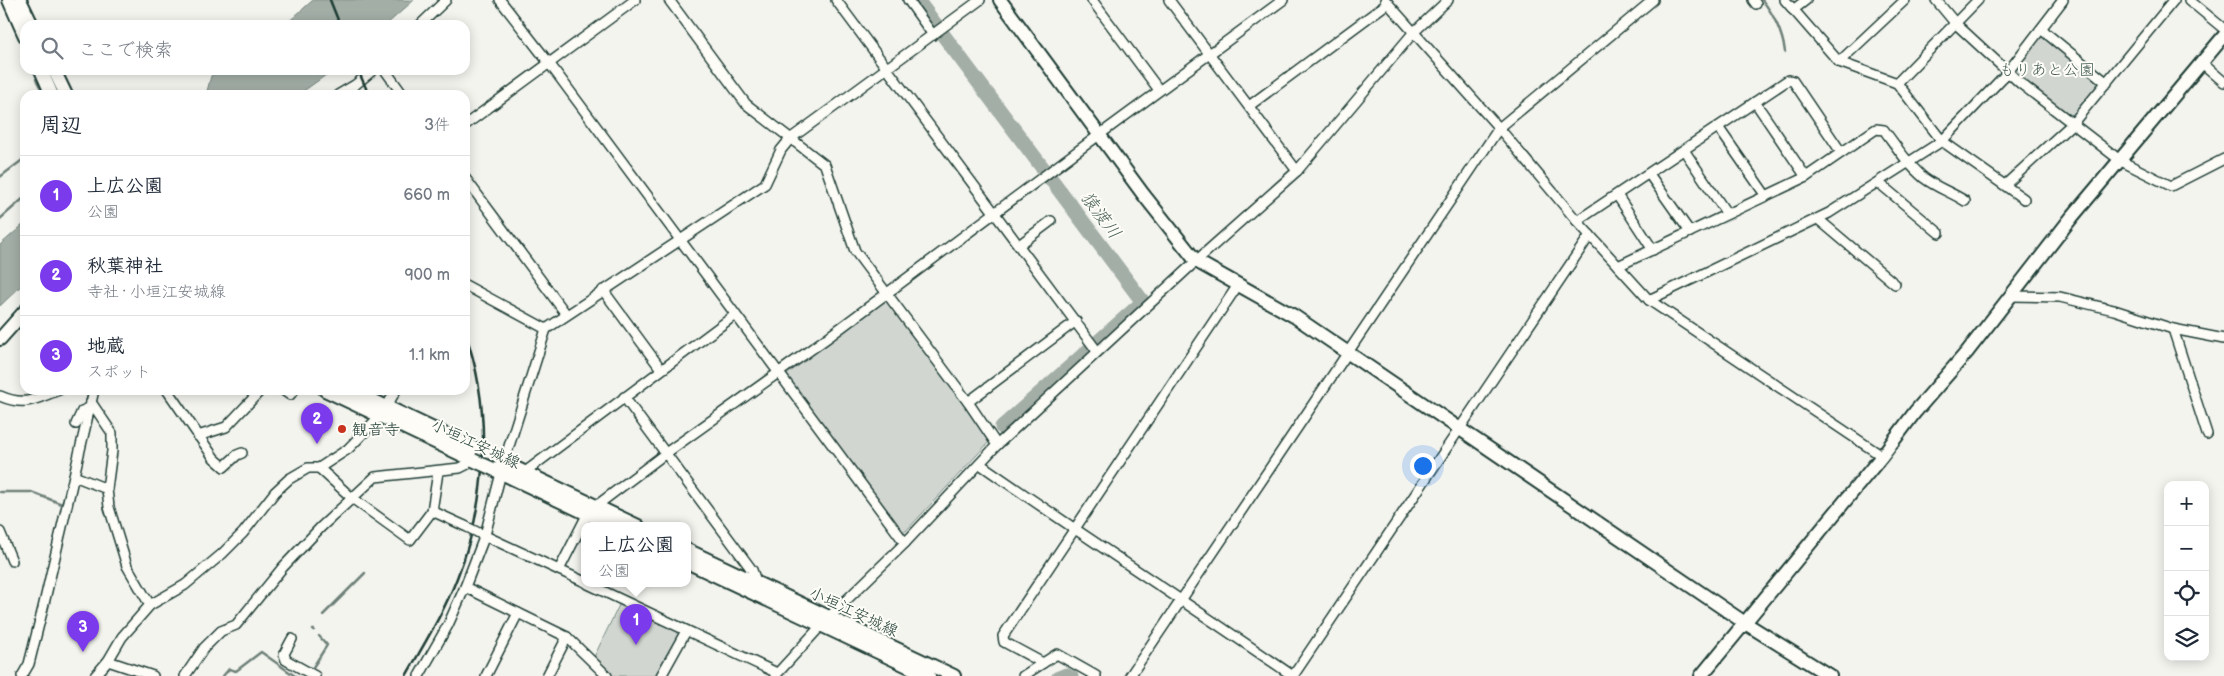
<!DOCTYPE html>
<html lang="ja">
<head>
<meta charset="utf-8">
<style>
  :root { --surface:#fff; --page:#f6f6f7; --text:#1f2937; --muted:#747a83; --line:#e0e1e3; --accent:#7c3aed }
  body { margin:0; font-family:"Balsamiq Sans","Klee One",sans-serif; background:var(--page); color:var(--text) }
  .controls { position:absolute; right:15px; bottom:15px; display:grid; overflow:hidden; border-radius:10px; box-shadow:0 2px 12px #0003 }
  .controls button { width:45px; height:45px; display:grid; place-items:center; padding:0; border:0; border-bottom:1px solid var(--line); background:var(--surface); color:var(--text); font:25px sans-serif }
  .you { position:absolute; left:1422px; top:465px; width:18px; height:18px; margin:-12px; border:4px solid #fff; border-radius:50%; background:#1a73e8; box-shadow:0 0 0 8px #1a73e833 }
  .badge { display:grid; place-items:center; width:32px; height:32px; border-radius:50%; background:var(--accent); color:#fff; font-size:16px; font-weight:700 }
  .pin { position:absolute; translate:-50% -41px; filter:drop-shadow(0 1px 2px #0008) }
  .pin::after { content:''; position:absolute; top:26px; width:18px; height:15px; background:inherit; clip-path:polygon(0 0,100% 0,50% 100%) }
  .popup { position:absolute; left:581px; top:522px; width:110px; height:65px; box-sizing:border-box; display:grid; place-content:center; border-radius:10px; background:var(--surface); filter:drop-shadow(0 1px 4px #0005); font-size:16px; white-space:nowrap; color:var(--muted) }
  .popup b { font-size:19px; color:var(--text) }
  .popup::after { content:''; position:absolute; left:50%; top:100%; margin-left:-10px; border:10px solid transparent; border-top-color:var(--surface) }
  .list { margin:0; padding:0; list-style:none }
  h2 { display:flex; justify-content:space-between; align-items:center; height:65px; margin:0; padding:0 20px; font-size:21px }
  h2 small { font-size:16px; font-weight:400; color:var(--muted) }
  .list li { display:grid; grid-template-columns:32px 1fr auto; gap:15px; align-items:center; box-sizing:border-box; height:80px; padding:0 20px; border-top:1px solid var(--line) }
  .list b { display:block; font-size:19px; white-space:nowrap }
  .list p { margin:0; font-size:16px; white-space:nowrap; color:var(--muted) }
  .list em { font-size:16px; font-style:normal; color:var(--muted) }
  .icon { flex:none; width:28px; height:28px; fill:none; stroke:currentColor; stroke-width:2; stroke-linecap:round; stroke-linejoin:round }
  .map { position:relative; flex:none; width:2224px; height:676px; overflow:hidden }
  .search { position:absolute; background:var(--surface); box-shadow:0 2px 12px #0003; left:20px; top:20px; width:450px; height:55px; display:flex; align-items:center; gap:12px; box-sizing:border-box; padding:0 18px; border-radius:15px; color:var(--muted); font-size:19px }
  .panel { position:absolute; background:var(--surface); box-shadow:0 2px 12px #0003; left:20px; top:90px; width:450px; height:305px; border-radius:15px }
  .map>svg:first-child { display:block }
  .green { fill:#d1d6d1; stroke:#788a82 }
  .water { fill:#a3aea7; stroke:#6e8179 }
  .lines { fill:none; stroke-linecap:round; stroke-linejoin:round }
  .stream { stroke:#6e8179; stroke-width:2.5 }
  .canal { stroke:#a3aea7; stroke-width:9 }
  .river { stroke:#a3aea7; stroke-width:15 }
  .street-casing { stroke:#1f3d34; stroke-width:12 }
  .secondary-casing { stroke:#1f3d34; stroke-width:16 }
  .street { stroke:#fdfcf7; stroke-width:9 }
  .secondary { stroke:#fdfcf7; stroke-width:12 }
  .rail { stroke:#1f3d34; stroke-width:2.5 }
  .street-bridge-casing { stroke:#1f3d34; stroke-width:12; stroke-linecap:butt }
  .secondary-bridge-casing { stroke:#1f3d34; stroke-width:16; stroke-linecap:butt }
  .street-bridge { stroke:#fdfcf7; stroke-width:9 }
  .secondary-bridge { stroke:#fdfcf7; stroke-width:12 }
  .poi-dot { fill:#c8321e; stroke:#fdfcf7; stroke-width:2 }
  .labels { text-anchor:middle; stroke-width:4; stroke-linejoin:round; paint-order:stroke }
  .park-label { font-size:16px; fill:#435c53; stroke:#fdfcf7 }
  .poi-label { font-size:16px; fill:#1f3d34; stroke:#fdfcf7; text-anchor:start }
  .street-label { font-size:16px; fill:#1f3d34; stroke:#fdfcf7 }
  .water-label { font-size:18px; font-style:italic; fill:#475f56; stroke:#fdfcf7 }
</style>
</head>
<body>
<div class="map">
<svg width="2224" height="676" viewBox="0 0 2224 676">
  <rect width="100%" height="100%" fill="#f4f4ef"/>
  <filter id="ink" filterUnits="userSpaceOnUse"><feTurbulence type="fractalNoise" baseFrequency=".02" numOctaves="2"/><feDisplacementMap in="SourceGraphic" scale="10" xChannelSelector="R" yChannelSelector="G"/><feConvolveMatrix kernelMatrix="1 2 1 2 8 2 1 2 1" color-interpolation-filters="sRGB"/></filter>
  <g filter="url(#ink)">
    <g class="green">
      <path d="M 2042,35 L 2101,83 L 2073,118 L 2013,72 Z"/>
      <path d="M 884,300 L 888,301 L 989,438 L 989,442 L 906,531 L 902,531 L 786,375 Z"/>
      <path d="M 620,603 L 678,630 L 679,634 L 656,676 L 613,676 L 594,657 Z"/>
    </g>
    <g class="water">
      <path d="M 313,0 L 414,0 L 386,25 L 285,25 Z"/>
      <path d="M 220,70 L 333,70 L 298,95 L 206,95 L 211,76 Z"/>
      <path d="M 25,223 L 25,282 L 0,306 L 0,245 Z"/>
    </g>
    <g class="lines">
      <g class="stream">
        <path d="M 1762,0 C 1774,14 1783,35 1785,52"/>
        <path d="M 36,79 L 44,95"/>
        <path d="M 0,177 L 25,158"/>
        <path d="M 0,219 L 25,197"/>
        <path d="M 0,492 L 31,492 L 62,504"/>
        <path d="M 323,615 L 365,573"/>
        <path d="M 313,630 L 314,630"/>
        <path d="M 310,672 L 327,645 L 319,636"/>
        <path d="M 223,676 L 229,669 L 236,671 L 261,652 L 295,676"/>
      </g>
      <path class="canal" d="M 1056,676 L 1066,672 L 1074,676"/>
      <path class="river" d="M 917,0 L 1143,302 L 1002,427"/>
      <defs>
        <g id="street">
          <path d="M 500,0 L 549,63 L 905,543"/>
          <path d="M 669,0 L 746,104 L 825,165 L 855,251 L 968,402 L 997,445"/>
          <path d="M 836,0 L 1097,351"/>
          <path d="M 908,0 L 933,35"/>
          <path d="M 1092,0 L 1159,90"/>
          <path d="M 1169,0 L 1297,171"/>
          <path d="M 1385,0 L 1499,128 L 1577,221 L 1649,300 L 1882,456"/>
          <path d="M 1753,0 L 1756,4"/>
          <path d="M 1785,0 L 1839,62 L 1897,83 L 1942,141 L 2007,73 L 2063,0"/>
          <path d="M 1936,0 L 1956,24 L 2020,83 L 2121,161 L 2171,186 L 2224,159"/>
          <path d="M 2189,0 L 2224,29"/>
          <path d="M 1793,10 L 1806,0"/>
          <path d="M 420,25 L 446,0"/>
          <path d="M 2041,29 L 2107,83"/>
          <path d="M 1839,62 L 1905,0"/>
          <path d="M 2202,63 L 2224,82"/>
          <path d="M 385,70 L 403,95"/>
          <path d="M 1897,83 L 1978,0"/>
          <path d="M 338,95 L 355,85 L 373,70"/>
          <path d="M 1755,102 L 1806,177"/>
          <path d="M 1249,106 L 1388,3"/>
          <path d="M 465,125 L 635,0"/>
          <path d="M 1718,127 L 1766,196"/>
          <path d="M 1684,150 L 1727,214"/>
          <path d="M 1649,174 L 1690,232"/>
          <path d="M 465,178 L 566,314"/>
          <path d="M 1879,183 L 1939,233"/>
          <path d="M 2005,185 L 2073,123 L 2174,0"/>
          <path d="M 1617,195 L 1653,250"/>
          <path d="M 1818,219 L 1895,284"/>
          <path d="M 1577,221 L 1788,80 L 1793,81 L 1841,152"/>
          <path d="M 1019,245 L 1051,221"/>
          <path d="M 1618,266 L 1806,177 L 1876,129 L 1884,130 C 1896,146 1908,165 1924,178 C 1937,188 1951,192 1965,201"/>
          <path d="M 465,285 L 546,329"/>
          <path d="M 603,290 L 661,369"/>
          <path d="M 2011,296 L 2060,297 L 2114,310 L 2173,329 L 2224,339"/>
          <path d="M 1649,300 L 1829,213 L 1942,141 L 2024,199"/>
          <path d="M 2173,329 L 2207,434"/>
          <path d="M 167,390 L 214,458 L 224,467 L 237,455 L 242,453"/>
          <path d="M 283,390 L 290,395 L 294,390"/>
          <path d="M 0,396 C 26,407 35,399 59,390"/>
          <path d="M 624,397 L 752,570 L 757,584"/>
          <path d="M 91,402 L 112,433 L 112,451 L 107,489 L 109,507 L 127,566 L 150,605"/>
          <path d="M 968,402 L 1076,321"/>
          <path d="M 387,406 L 396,390"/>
          <path d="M 76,424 L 82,411 L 89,408"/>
          <path d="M 198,436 L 226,427 L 261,390"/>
          <path d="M 504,462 L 546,329 L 765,184 L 781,150 L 790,139 L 980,0"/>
          <path d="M 980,464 C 1083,536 1189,604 1293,676"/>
          <path d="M 319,468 L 352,498 L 410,540 L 432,511"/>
          <path d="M 438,472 L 432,511 L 465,526"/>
          <path d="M 525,472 L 735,315"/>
          <path d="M 501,473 L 485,535 L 465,587 L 567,637 L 607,676"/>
          <path d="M 74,476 L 107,489"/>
          <path d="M 0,532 L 12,561"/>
          <path d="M 479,533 L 559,570"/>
          <path d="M 585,582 L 559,570 L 585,519 L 596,506 L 666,453 L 827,338 L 1099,135 L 1283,0"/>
          <path d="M 588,584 L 777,673"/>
          <path d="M 292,639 L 284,654 L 286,660 L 315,676"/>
          <path d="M 108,661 L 122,637 L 150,605 L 185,585 L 222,554 L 243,533 L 275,492 L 289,479 L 308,468 L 319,468 L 348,449 L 380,416"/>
          <path d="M 1043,663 L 1004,642 L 1003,636 L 1238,285"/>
          <path d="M 22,676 L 29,664 L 43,608 L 94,390"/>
          <path d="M 95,676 L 108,661 L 153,676"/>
          <path d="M 185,676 L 204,648 L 221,631 L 236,625 L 283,567 L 321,527 L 375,477 L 460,468 L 468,464 L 471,459"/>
          <path d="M 419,676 L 448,625 L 465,587"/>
          <path d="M 486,676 L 518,613"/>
          <path d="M 547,676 L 567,637"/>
          <path d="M 661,676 L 686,631"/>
          <path d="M 775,676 L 829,617 L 905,543 L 997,445 L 1196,261 L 1297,171 L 1413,33 L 1448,0"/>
          <path d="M 1023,676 L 1057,654 L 1096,676"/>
          <path d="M 1130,676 L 1499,128 L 1653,0"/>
          <path d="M 1293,676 L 1590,235"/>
        </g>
        <g id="secondary">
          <path d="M 9,0 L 25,36"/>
          <path d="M 20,0 L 32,25"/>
          <path d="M 1000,0 L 1143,194 L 1196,261 L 1294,316 L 1745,623 L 1830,676"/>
          <path d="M 41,70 L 52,95"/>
          <path d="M 54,70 L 66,95"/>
          <path d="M 0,339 L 25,311"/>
          <path d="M 325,390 L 473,460"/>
          <path d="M 351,390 L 638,526"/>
          <path d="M 493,469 L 613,526"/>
          <path d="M 687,550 L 954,676"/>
          <path d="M 687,562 L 929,676"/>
          <path d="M 1701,676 L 1882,456 L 1915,412 L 1967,352 L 2072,217 L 2224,36"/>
        </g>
      </defs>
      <use href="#street" class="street-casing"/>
      <use href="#secondary" class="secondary-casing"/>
      <use href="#street" class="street"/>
      <use href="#secondary" class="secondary"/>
      <g class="rail">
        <path d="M 330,0 L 340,25"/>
        <path d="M 358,70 L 369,95"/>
        <path d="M 406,676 C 424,644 444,612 457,578 C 487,503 493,410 465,333"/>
      </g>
      <defs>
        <path id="street-bridge" d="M 465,526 L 479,533"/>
        <path id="secondary-bridge" d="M 473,460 L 493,469"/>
      </defs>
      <use href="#street-bridge" class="street-bridge-casing"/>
      <use href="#secondary-bridge" class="secondary-bridge-casing"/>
      <use href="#street-bridge" class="street-bridge"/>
      <use href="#secondary-bridge" class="secondary-bridge"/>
    </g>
  </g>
  <circle class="poi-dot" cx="342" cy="429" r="5"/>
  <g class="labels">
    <g class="park-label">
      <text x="2047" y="75">もりあと公園</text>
    </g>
    <g class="poi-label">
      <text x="352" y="435">観音寺</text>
    </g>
    <g class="street-label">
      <text transform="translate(476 443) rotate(25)" y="6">小垣江安城線</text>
      <text transform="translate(854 611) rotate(25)" y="6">小垣江安城線</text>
    </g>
    <g class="water-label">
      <text transform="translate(1101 215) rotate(53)" y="6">猿渡川</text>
    </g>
  </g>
</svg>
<div class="controls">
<button>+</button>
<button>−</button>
<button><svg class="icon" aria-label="locate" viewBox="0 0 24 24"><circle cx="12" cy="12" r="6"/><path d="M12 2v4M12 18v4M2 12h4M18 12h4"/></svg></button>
<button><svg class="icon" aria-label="layers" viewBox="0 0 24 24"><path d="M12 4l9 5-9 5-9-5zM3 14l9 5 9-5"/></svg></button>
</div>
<div class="you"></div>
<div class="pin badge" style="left:636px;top:645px">1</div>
<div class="popup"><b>上広公園</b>公園</div>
<div class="pin badge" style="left:317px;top:444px">2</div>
<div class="pin badge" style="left:83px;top:652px">3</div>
<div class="search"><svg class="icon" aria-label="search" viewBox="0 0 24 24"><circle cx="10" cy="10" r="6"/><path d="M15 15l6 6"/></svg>ここで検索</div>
<section class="panel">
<h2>周辺<small>3件</small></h2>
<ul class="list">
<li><span class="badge">1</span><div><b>上広公園</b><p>公園</p></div><em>660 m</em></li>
<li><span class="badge">2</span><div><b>秋葉神社</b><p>寺社 · 小垣江安城線</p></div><em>900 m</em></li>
<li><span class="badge">3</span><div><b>地蔵</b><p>スポット</p></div><em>1.1 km</em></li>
</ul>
</section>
</div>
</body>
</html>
